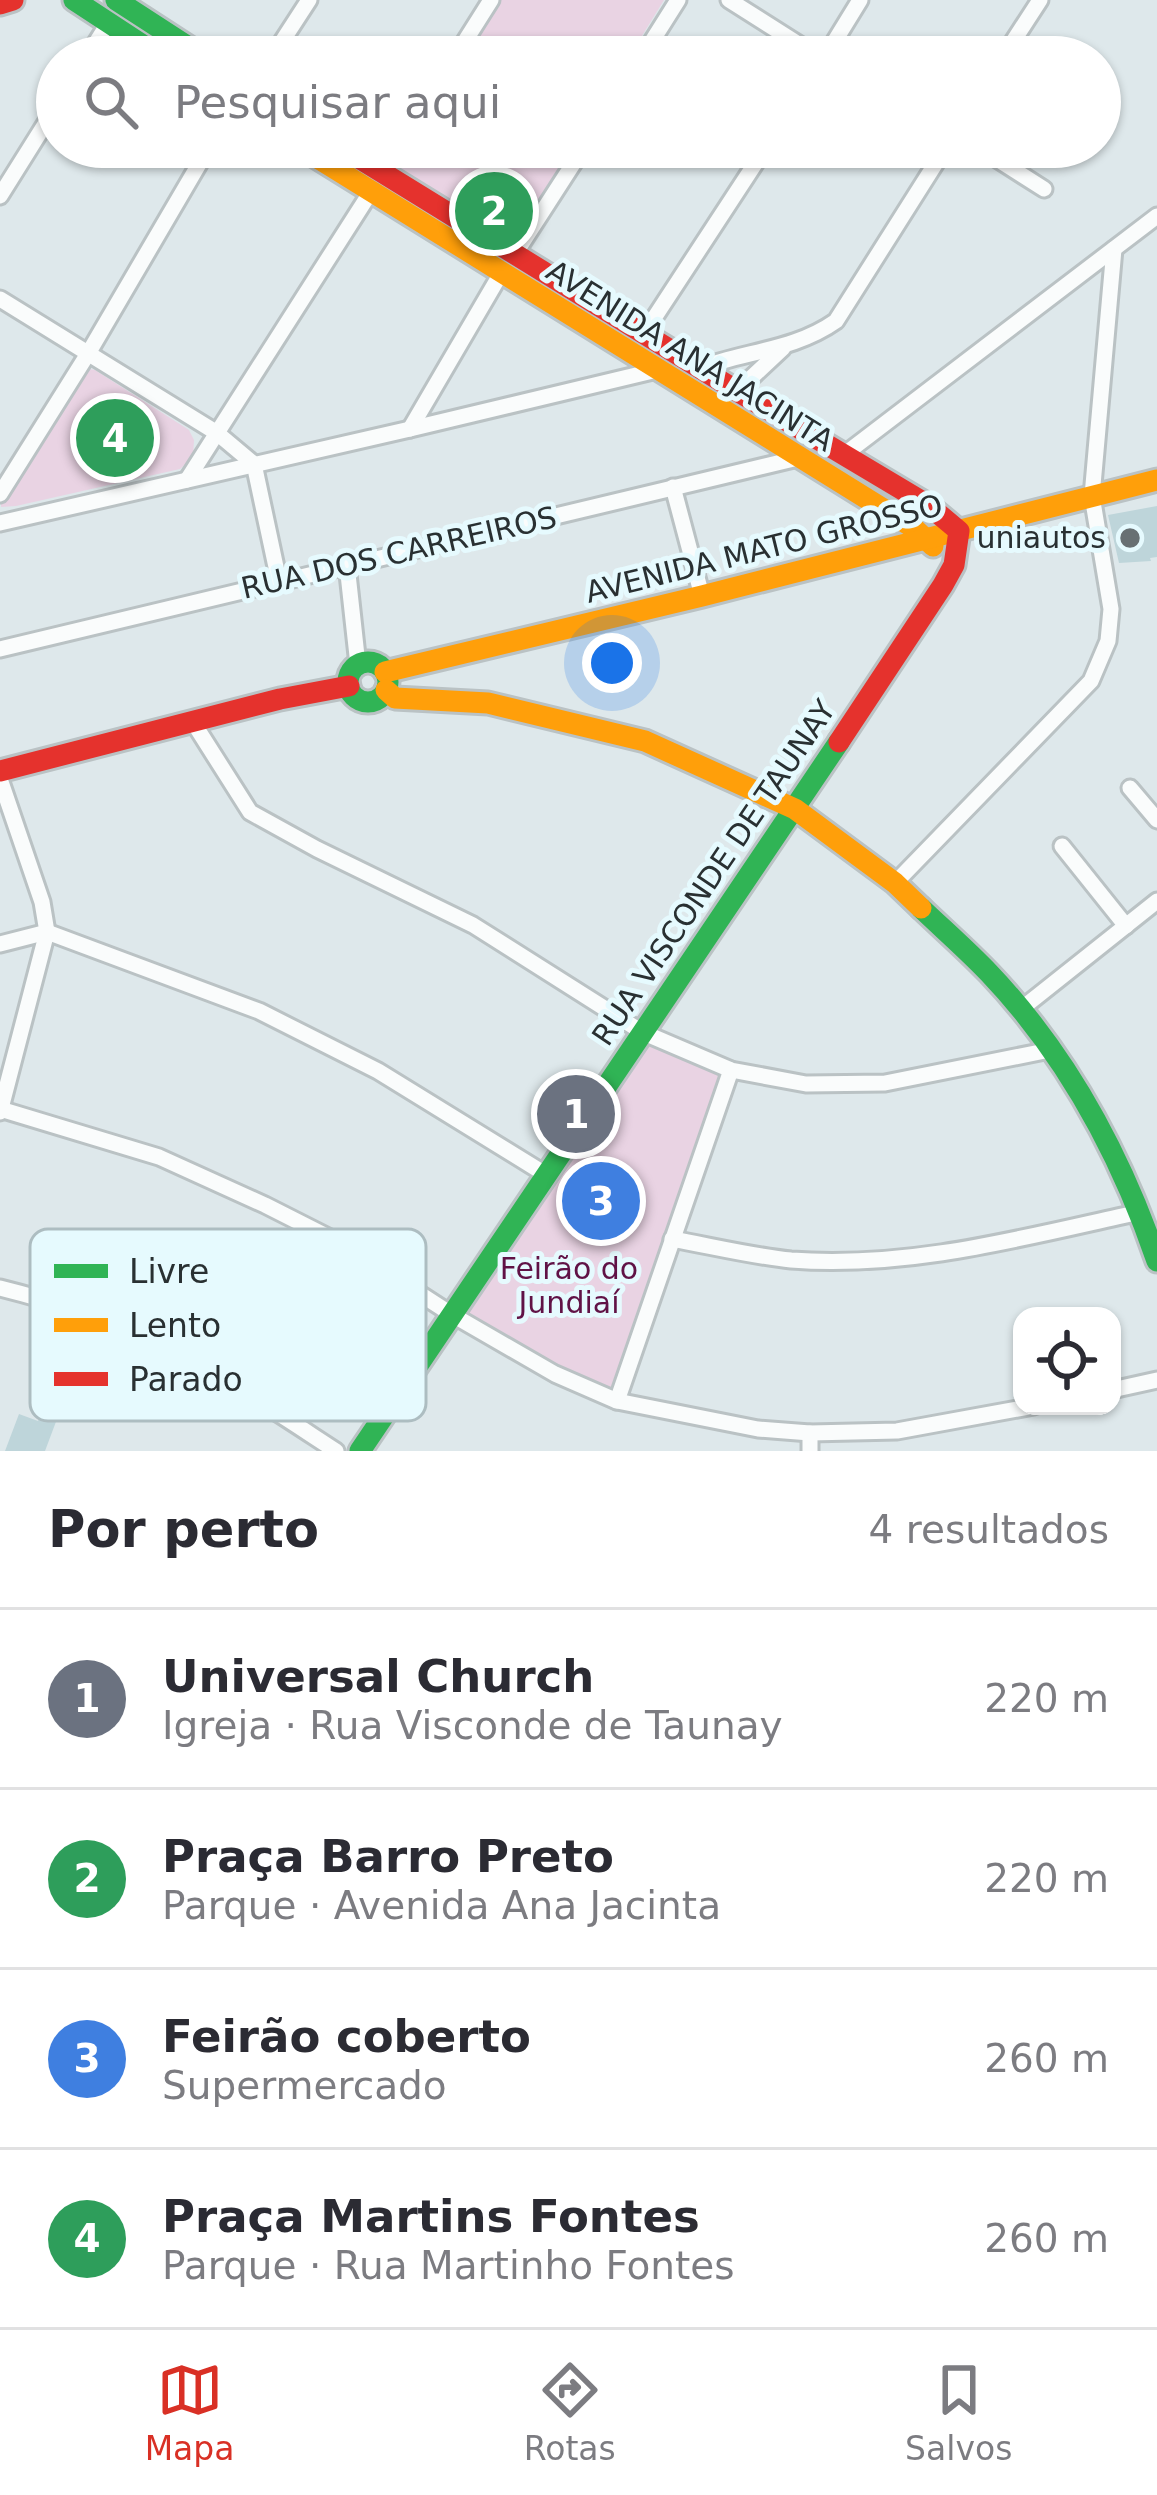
<!DOCTYPE html>
<html lang="pt">
<head>
<meta charset="utf-8">
<style>
  :root { --surface:#fff; --page:#f2f2f3; --text:#2b2b33; --muted:#7c7c81; --line:#e1e1e2; --accent:#d93025 }
  body { margin:0; font-family:"DejaVu Sans",sans-serif; background:var(--page); color:var(--text) }
  .controls { position:absolute; right:36px; bottom:36px; display:grid; overflow:hidden; border-radius:24px; box-shadow:0 3px 9px #0004 }
  .controls button { width:108px; height:108px; display:grid; place-items:center; padding:0; border:0; border-bottom:3px solid var(--line); background:var(--surface); color:var(--text); font:60px sans-serif }
  .you { position:absolute; left:612px; top:663px; width:42px; height:42px; margin:-30px; border:9px solid #fff; border-radius:50%; background:#1a73e8; box-shadow:0 0 0 18px #1a73e833 }
  .badge { display:grid; place-items:center; width:78px; height:78px; border-radius:50%; background:var(--accent); color:#fff; font-size:39px; font-weight:700 }
  .pin { position:absolute; translate:-50% -50%; border:6px solid #fff; box-shadow:0 3px 12px #0006 }
  .list { margin:0; padding:0; list-style:none }
  h2 { display:flex; justify-content:space-between; align-items:center; height:156px; margin:0; padding:0 48px; font-size:51px }
  h2 small { font-size:39px; font-weight:400; color:var(--muted) }
  .list li { display:grid; grid-template-columns:78px 1fr auto; gap:36px; align-items:center; box-sizing:border-box; height:180px; padding:0 48px; border-top:3px solid var(--line) }
  .list b { display:block; font-size:45px; white-space:nowrap }
  .list p { margin:0; font-size:39px; white-space:nowrap; color:var(--muted) }
  .list em { font-size:39px; font-style:normal; color:var(--muted) }
  .icon { flex:none; width:66px; height:66px; fill:none; stroke:currentColor; stroke-width:2; stroke-linecap:round; stroke-linejoin:round }
  .map { position:relative; flex:none; width:1157px; height:1451px; overflow:hidden }
  .search { position:absolute; background:var(--surface); box-shadow:0 3px 9px #0004; left:36px; right:36px; top:36px; height:132px; display:flex; align-items:center; gap:30px; box-sizing:border-box; padding:0 42px; border-radius:66px; color:var(--muted); font-size:45px }
  .sheet { height:876px; background:var(--surface) }
  nav { display:flex; justify-content:space-around; align-items:center; box-sizing:border-box; height:168px; border-top:3px solid var(--line); background:var(--surface); font-size:33px; color:var(--muted) }
  nav a { display:grid; justify-items:center; gap:6px }
  nav .on { color:var(--accent) }
  .map>svg:first-child { display:block }
  .green { fill:#e9d3e3 }
  .building { fill:#bed5da }
  .lines { fill:none; stroke-linecap:round; stroke-linejoin:round }
  .street-casing { stroke:#bac2c4; stroke-width:21 }
  .fast-casing { stroke:#bac2c4; stroke-width:27 }
  .slow-casing { stroke:#bac2c4; stroke-width:27 }
  .jam-casing { stroke:#bac2c4; stroke-width:27 }
  .street { stroke:#fafcfc; stroke-width:15 }
  .fast { stroke:#30b455; stroke-width:21 }
  .slow { stroke:#ff9f0a; stroke-width:21 }
  .jam { stroke:#e5322d; stroke-width:21 }
  .poi-dot { fill:#687073; stroke:#e6fafe; stroke-width:4.5 }
  .labels { text-anchor:middle; stroke-width:10; stroke-linejoin:round; paint-order:stroke }
  .street-label { font-size:30px; fill:#293032; stroke:#e6fafe }
  .poi-label { font-size:30px; fill:#293032; stroke:#e6fafe; text-anchor:end }
  .park-label { font-size:30px; fill:#601246; stroke:#e6fafe }
  .key { fill:#e6fafe; stroke:#adbdc1; stroke-width:3 }
  .key-label { font-size:33px; fill:#293032 }
</style>
</head>
<body>
<div class="map">
<svg width="1157" height="1451" viewBox="0 0 1157 1451">
  <rect width="100%" height="100%" fill="#dee8eb"/>
  <g class="green">
    <path d="M 501,0 L 664,0 L 629,57 L 465,57 Z"/>
    <path d="M 409,147 L 574,147 L 511,250 L 394,171 Z"/>
    <path d="M 83,368 L 95,370 L 189,430 L 194,440 L 193,457 L 180,469 L 16,506 L 1,507 L 1,496 Z"/>
    <path d="M 651,1042 L 728,1070 L 614,1396 L 452,1315 Z"/>
  </g>
  <g class="building">
    <path d="M 1157,506 L 1157,557 L 1150,558 L 1151,561 L 1119,563 L 1108,515 Z"/>
    <path d="M 41,1413 L 57,1419 L 45,1451 L 5,1451 L 19,1414 L 38,1421 Z"/>
  </g>
  <g class="lines">
    <defs>
      <g id="street">
        <path d="M 729,0 L 819,57"/>
        <path d="M 87,57 L 109,22"/>
        <path d="M 272,57 L 309,0"/>
        <path d="M 455,57 L 491,0"/>
        <path d="M 642,57 L 678,0"/>
        <path d="M 825,57 L 860,0"/>
        <path d="M 1003,57 L 1040,0"/>
        <path d="M 978,147 L 1044,189"/>
        <path d="M 381,171 L 397,147"/>
        <path d="M 0,196 L 57,105"/>
        <path d="M 515,254 L 584,147"/>
        <path d="M 0,299 L 217,433 L 254,464 L 279,581"/>
        <path d="M 645,332 L 766,147"/>
        <path d="M 700,368 C 746,351 795,350 836,321 L 946,147"/>
        <path d="M 737,391 L 783,348"/>
        <path d="M 410,429 L 500,275"/>
        <path d="M 845,454 L 1157,216"/>
        <path d="M 187,480 L 370,193"/>
        <path d="M 673,487 L 702,596"/>
        <path d="M 0,494 L 89,352 L 209,147"/>
        <path d="M 0,523 L 410,429 L 657,370"/>
        <path d="M 347,565 L 358,665"/>
        <path d="M 0,649 L 798,458"/>
        <path d="M 193,722 L 250,812 L 317,849 L 473,925 L 642,1032 L 731,1070 L 806,1084 L 885,1083 L 1050,1050"/>
        <path d="M 0,779 L 42,902 L 47,932 L 0,1112"/>
        <path d="M 1130,788 L 1157,820"/>
        <path d="M 1062,846 L 1126,926"/>
        <path d="M 895,883 L 1091,681 L 1108,641 L 1111,609 L 1092,496 L 1114,249"/>
        <path d="M 0,944 L 47,932 L 259,1011 L 378,1071 L 545,1174"/>
        <path d="M 1020,1010 L 1157,901"/>
        <path d="M 0,1109 L 159,1157 L 265,1205 L 346,1246 L 451,1314 L 555,1374 L 617,1401 L 758,1429 L 810,1433 L 897,1431 L 1034,1406"/>
        <path d="M 672,1239 C 711,1246 752,1256 791,1260 C 910,1269 1025,1237 1140,1212"/>
        <path d="M 0,1288 C 48,1300 97,1315 142,1336 C 210,1367 273,1410 336,1451"/>
        <path d="M 1112,1390 L 1157,1380"/>
        <path d="M 617,1401 L 731,1070"/>
        <path d="M 810,1451 L 810,1433"/>
      </g>
      <g id="fast">
        <path d="M 74,0 L 161,57"/>
        <path d="M 116,0 L 204,57"/>
        <circle cx="368" cy="682" r="20"/>
        <path d="M 921,908 C 944,930 967,950 989,973 C 1066,1054 1121,1156 1157,1261"/>
        <path d="M 360,1451 L 839,742"/>
      </g>
      <g id="slow">
        <path d="M 300,147 L 914,528 L 933,546"/>
        <path d="M 385,672 L 702,596 L 1157,480"/>
        <path d="M 386,690 L 395,698 L 488,703 L 645,741 L 795,809 L 895,883 L 921,908"/>
      </g>
      <g id="jam">
        <path d="M 0,4 L 13,0"/>
        <path d="M 341,147 L 737,391 L 928,505 L 959,531 L 954,565 L 943,585 L 839,742"/>
        <path d="M 0,771 L 280,699 L 349,686"/>
      </g>
    </defs>
    <use href="#street" class="street-casing"/>
    <use href="#fast" class="fast-casing"/>
    <use href="#slow" class="slow-casing"/>
    <use href="#jam" class="jam-casing"/>
    <use href="#street" class="street"/>
    <use href="#fast" class="fast"/>
    <use href="#slow" class="slow"/>
    <use href="#jam" class="jam"/>
  </g>
  <circle class="poi-dot" cx="1130" cy="538" r="12"/>
  <g class="labels">
    <g class="street-label">
      <text transform="translate(690 356) rotate(32)" y="10">AVENIDA ANA JACINTA</text>
      <text transform="translate(764 549) rotate(-14)" y="10">AVENIDA MATO GROSSO</text>
      <text transform="translate(399 553) rotate(-13)" y="10">RUA DOS CARREIROS</text>
      <text transform="translate(714 873) rotate(-56)" y="10">RUA VISCONDE DE TAUNAY</text>
    </g>
    <g class="poi-label">
      <text x="1106" y="548">uniautos</text>
    </g>
    <g class="park-label">
      <text x="569" y="1279">Feirão do<tspan x="569" dy="34">Jundiaí</tspan></text>
    </g>
  </g>
  <rect x="30" y="1229" width="396" height="192" rx="18" class="key"/>
  <rect x="54" y="1264" width="54" height="14" fill="#30b455"/>
  <rect x="54" y="1318" width="54" height="14" fill="#ff9f0a"/>
  <rect x="54" y="1372" width="54" height="14" fill="#e5322d"/>
  <g class="key-label">
    <text x="129" y="1283">Livre</text>
    <text x="129" y="1337">Lento</text>
    <text x="129" y="1391">Parado</text>
  </g>
</svg>
<div class="controls">
<button><svg class="icon" aria-label="locate" viewBox="0 0 24 24"><circle cx="12" cy="12" r="6"/><path d="M12 2v4M12 18v4M2 12h4M18 12h4"/></svg></button>
</div>
<div class="you"></div>
<div class="pin badge" style="left:576px;top:1114px;background:#6b7280">1</div>
<div class="pin badge" style="left:494px;top:211px;background:#2e9e5b">2</div>
<div class="pin badge" style="left:601px;top:1201px;background:#3f7fe0">3</div>
<div class="pin badge" style="left:115px;top:438px;background:#2e9e5b">4</div>
<div class="search"><svg class="icon" aria-label="search" viewBox="0 0 24 24"><circle cx="10" cy="10" r="6"/><path d="M15 15l6 6"/></svg>Pesquisar aqui</div>
</div>
<section class="sheet">
<h2>Por perto<small>4 resultados</small></h2>
<ul class="list">
<li><span class="badge" style="background:#6b7280">1</span><div><b>Universal Church</b><p>Igreja · Rua Visconde de Taunay</p></div><em>220 m</em></li>
<li><span class="badge" style="background:#2e9e5b">2</span><div><b>Praça Barro Preto</b><p>Parque · Avenida Ana Jacinta</p></div><em>220 m</em></li>
<li><span class="badge" style="background:#3f7fe0">3</span><div><b>Feirão coberto</b><p>Supermercado</p></div><em>260 m</em></li>
<li><span class="badge" style="background:#2e9e5b">4</span><div><b>Praça Martins Fontes</b><p>Parque · Rua Martinho Fontes</p></div><em>260 m</em></li>
</ul>
</section>
<nav>
<a class="on"><svg class="icon" aria-label="map" viewBox="0 0 24 24"><path d="M3 6l6-2 6 2 6-2v14l-6 2-6-2-6 2zM9 4v14M15 6v14"/></svg>Mapa</a>
<a><svg class="icon" aria-label="directions" viewBox="0 0 24 24"><path d="M12 3l9 9-9 9-9-9zM9 14v-3h6M13 9l2 2-2 2"/></svg>Rotas</a>
<a><svg class="icon" aria-label="saved" viewBox="0 0 24 24"><path d="M7 4h10v16l-5-4-5 4z"/></svg>Salvos</a>
</nav>
</body>
</html>
